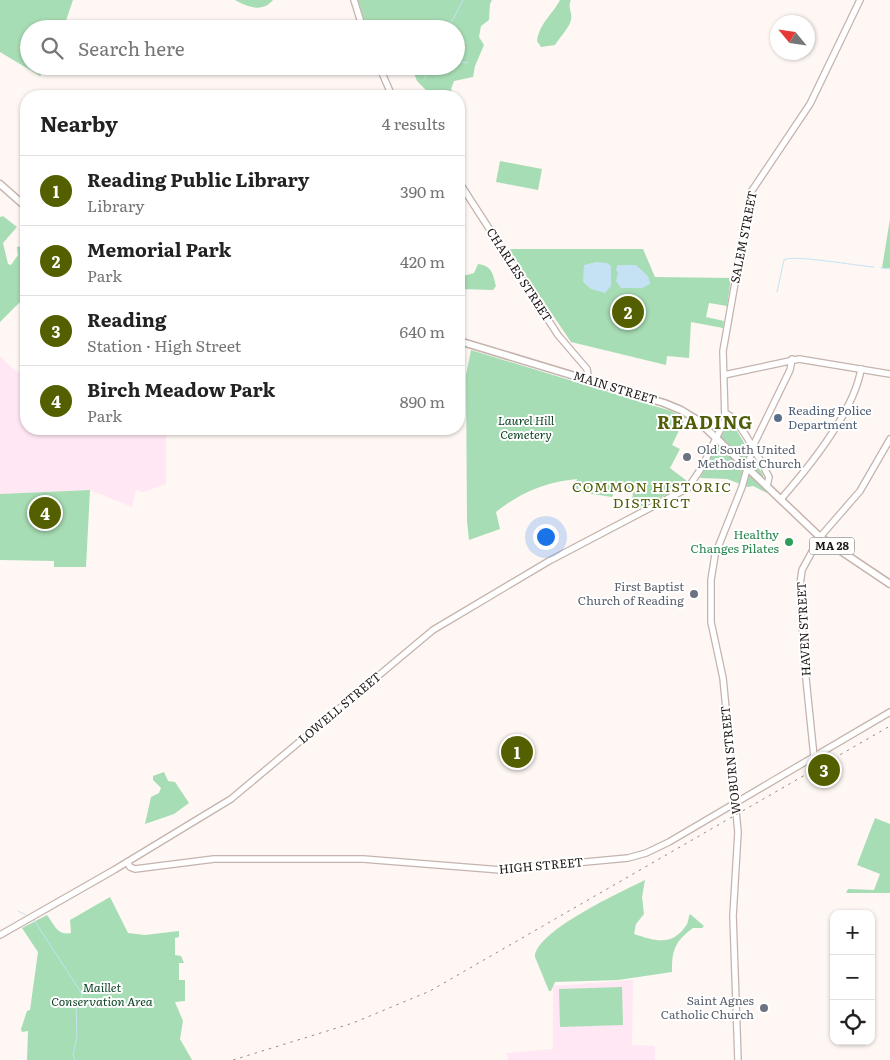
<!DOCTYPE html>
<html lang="en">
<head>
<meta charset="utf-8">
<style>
  :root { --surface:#fff; --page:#f2f2f2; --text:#222; --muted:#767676; --line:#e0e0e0; --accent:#546000 }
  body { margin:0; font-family:Literata,serif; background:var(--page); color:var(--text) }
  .controls { position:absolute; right:15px; bottom:15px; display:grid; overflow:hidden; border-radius:10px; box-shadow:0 1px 4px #0004 }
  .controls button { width:45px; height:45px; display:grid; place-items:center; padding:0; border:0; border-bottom:1px solid var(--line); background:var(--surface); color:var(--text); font:25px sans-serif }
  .compass { position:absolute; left:770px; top:15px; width:45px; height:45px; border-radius:50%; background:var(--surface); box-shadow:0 1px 4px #0004; rotate:299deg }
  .you { position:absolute; left:545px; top:536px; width:18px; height:18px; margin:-12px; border:4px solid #fff; border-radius:50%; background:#1a73e8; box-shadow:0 0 0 8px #1a73e833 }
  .badge { display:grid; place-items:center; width:32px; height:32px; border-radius:50%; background:var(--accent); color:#fff; font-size:16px; font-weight:700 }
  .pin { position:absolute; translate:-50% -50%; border:2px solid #fff; box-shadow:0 1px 5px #0006 }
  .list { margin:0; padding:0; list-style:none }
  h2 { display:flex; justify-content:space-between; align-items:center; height:65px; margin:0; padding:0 20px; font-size:21px }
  h2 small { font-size:16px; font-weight:400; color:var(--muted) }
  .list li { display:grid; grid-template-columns:32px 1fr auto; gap:15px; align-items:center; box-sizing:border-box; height:70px; padding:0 20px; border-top:1px solid var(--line) }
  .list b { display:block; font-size:19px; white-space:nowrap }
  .list p { margin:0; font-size:16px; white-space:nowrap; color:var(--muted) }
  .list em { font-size:16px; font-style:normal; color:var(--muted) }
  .icon { flex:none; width:28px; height:28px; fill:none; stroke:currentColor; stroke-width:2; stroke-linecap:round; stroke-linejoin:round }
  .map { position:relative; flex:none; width:890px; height:1060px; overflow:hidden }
  .search { position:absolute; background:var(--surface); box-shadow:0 1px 4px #0004; left:20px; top:20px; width:445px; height:55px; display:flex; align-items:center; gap:12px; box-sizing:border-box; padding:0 18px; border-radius:28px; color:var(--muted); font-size:19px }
  .panel { position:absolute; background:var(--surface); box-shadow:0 1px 4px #0004; left:20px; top:90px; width:445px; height:345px; border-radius:20px }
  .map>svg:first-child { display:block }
  .education { fill:#ffe7f4 }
  .green { fill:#a7ddb4 }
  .water { fill:#c5e2f5 }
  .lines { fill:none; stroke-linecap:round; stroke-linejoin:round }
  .stream { stroke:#c5e2f5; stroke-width:1 }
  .secondary-casing { stroke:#c5b3ad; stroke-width:8 }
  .primary-casing { stroke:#c5b3ad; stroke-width:9 }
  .secondary { stroke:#fff; stroke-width:5.5 }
  .primary { stroke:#fff; stroke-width:6 }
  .rail { stroke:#938c8a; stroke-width:1; stroke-dasharray:2.5 5; stroke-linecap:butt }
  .service-dot { fill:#5c6f8a; stroke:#fff; stroke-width:2 }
  .worship-dot { fill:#6b7280; stroke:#fff; stroke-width:2 }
  .leisure-dot { fill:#2e9e5b; stroke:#fff; stroke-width:2 }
  .labels { text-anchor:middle; stroke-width:4; stroke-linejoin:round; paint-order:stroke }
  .shield { fill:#fff; stroke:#625d5c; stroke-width:1 }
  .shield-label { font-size:11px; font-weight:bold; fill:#1e1816 }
  .street-label { font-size:12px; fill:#1e1816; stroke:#fff }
  .service-label { font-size:12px; fill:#4e5e75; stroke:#fff; text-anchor:start }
  .park-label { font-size:12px; font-style:italic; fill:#083f1f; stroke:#fff }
  .worship-label { font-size:12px; fill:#5b616d; stroke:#fff; text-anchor:end }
  .leisure-label { font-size:12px; fill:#27864d; stroke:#fff; text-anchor:end }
  .neighbourhood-label { font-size:14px; letter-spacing:1px; fill:#515c08; stroke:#fff }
  .district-label { font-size:18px; font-weight:bold; letter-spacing:1px; fill:#515c08; stroke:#fff }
</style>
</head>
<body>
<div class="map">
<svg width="890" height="1060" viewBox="0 0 890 1060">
  <rect width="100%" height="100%" fill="#fef7f4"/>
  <g class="education">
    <path d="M 0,356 L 13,369 L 26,376 L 26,429 L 166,429 L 166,484 L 143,492 L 136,490 L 132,507 L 90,490 L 0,494 Z"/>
    <path d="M 633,980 L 632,1045 L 655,1046 L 655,1060 L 508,1060 L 507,1053 L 553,1049 L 553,986 Z"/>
  </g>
  <g class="green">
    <path d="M 0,0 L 73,0 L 63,29 L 29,29 L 29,66 L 47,66 L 40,76 L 0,52 Z"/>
    <path d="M 235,0 L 273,0 C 262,13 248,7 235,0 Z"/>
    <path d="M 358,0 L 492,0 L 490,4 L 489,20 L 481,26 L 479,37 L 484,45 L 475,66 L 473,77 L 454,81 L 451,89 L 454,96 L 432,96 L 417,81 L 413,71 L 408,66 L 456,66 L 456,29 L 367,29 Z"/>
    <path d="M 560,0 L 571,0 C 567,7 573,13 571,20 C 569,28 560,37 555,45 L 541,47 L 537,41 C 539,24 552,15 560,0 Z"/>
    <path d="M 500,161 L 542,169 L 538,190 L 496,182 Z"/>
    <path d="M 3,216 L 17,227 L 3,243 L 8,264 L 11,265 L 18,255 L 17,247 L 22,246 L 26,249 L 26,296 L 0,322 L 0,217 Z"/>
    <path d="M 890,219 L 890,268 L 882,268 Z"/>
    <path d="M 508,249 L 643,249 L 655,277 L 731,278 L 727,306 L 709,303 L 706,317 L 724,321 L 723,328 L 691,322 L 689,358 L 667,356 L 666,365 L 571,342 Z"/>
    <path d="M 478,264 C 493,266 493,275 496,286 L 493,290 L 459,289 L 459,277 L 474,273 Z"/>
    <path d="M 471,350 L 671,411 L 685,418 L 672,445 L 680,449 L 670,468 L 687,481 L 676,490 L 639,508 L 632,502 L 633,491 L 617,484 L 612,497 L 573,491 L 577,479 C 546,482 521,492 496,512 L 500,529 L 469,540 L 467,521 L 466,375 Z"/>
    <path d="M 730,419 L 763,475 L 767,493 L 753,486 L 748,487 L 727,479 L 700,478 Z"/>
    <path d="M 90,490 L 86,567 L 54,567 L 54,561 L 0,560 L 0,494 Z"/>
    <path d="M 164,772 L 168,781 L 175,782 L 189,803 L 174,814 L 145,824 L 151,797 L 159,793 L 161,788 L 153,780 L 153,776 Z"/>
    <path d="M 875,818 L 890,824 L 890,893 L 846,893 L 848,889 L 874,890 L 880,874 L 857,865 Z"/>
    <path d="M 645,880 L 642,897 L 644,914 L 636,924 L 634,934 C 655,941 673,947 687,924 C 689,920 688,917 690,914 L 704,926 L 702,928 L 693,928 C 674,942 672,951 672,972 L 618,980 L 555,982 L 551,991 L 549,991 L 535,957 C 535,931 623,891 645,880 Z"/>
    <path d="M 110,897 L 128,933 L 145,935 L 179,931 L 179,937 L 175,938 L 175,955 L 181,956 L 184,963 L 179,963 L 179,980 L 185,980 L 185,1001 L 175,1002 L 183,1021 L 180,1039 L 192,1060 L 27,1060 L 28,1031 L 22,1032 L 21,1029 L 27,1011 L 30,1010 L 38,952 L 22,928 L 47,915 C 54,924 57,936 71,933 L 70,920 Z"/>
    <path d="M 622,987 L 623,1025 L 560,1027 L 559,989 Z"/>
  </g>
  <g class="water">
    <path d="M 596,262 L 607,263 L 611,266 L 611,286 L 605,293 L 591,289 L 583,282 L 584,265 Z"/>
    <path d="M 618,265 L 636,265 L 648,276 L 650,284 L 642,288 L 621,288 L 616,281 L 618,273 L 616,269 Z"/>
  </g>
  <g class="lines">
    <g class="stream">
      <path d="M 448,29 L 463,0"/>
      <path d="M 456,61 L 468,63"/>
      <path d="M 425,79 L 427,66"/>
      <path d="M 881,268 L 890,269"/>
      <path d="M 777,292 L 784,260 C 791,254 858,266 874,267"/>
      <path d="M 18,911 L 26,915"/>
      <path d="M 34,920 L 82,994 L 81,999 L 76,1004 L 77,1037 L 73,1055 L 75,1060"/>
    </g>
    <defs>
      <g id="secondary">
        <path d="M 354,0 L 363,29"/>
        <path d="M 379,66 L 392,96"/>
        <path d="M 459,182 L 558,335 L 587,369 L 589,381"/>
        <path d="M 724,375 L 799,359 L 890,374"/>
        <path d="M 726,414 C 739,417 762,464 769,477 L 767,486"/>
        <path d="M 781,499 C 809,467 854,412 861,369"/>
        <path d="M 814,757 L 804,659 L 800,585 L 802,570 L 820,537 L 860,491 L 890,439"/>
        <path d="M 127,862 L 130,867 L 135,869 L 214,859 L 363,859 L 501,870 L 628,858 L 646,853 L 669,842 L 890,712"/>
        <path d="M 0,935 L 114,870 L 231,799 L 433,630 L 549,561 L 688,488 L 702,467 L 725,420 L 723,351 L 751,192 L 810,104 L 860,0"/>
        <path d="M 738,1060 L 733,916 L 738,832 L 723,678 L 711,622 L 711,580 L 715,555 L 742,487 L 754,444 L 790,370 L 792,359"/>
      </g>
      <g id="primary">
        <path d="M 0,184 L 26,207"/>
        <path d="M 459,341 L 664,403 L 681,410 L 696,419 L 820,537 L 890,584"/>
      </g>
    </defs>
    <use href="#secondary" class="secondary-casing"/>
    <use href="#primary" class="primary-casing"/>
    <use href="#secondary" class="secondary"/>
    <use href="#primary" class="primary"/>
    <path class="rail" d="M 233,1060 L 353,1023 L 430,991 L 890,726"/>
  </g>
  <circle class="service-dot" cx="778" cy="418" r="5"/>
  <g class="worship-dot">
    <circle cx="687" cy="457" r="5"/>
    <circle cx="694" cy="594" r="5"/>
    <circle cx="764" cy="1008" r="5"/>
  </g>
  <circle class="leisure-dot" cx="789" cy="542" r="5"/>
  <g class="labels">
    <rect class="shield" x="809.5" y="537.5" width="45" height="17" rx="4"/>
    <g class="shield-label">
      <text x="832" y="550">MA 28</text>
    </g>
    <g class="street-label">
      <text transform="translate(744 237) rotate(-79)" y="4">SALEM STREET</text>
      <text transform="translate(519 275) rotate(57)" y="4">CHARLES STREET</text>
      <text transform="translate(615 388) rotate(17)" y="4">MAIN STREET</text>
      <text transform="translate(804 629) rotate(-93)" y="4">HAVEN STREET</text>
      <text transform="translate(340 708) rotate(-40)" y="4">LOWELL STREET</text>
      <text transform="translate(731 760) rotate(-96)" y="4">WOBURN STREET</text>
      <text transform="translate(541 866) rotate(-5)" y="4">HIGH STREET</text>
    </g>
    <g class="service-label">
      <text x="788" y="415">Reading Police<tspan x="788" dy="14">Department</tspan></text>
    </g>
    <g class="park-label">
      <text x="526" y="425">Laurel Hill<tspan x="526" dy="14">Cemetery</tspan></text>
      <text x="102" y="992">Maillet<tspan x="102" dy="14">Conservation Area</tspan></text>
    </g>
    <g class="worship-label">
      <text x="697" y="454" text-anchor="start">Old South United<tspan x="697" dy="14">Methodist Church</tspan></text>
      <text x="684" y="591">First Baptist<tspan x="684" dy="14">Church of Reading</tspan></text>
      <text x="754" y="1005">Saint Agnes<tspan x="754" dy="14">Catholic Church</tspan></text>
    </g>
    <g class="leisure-label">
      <text x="779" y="539">Healthy<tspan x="779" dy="14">Changes Pilates</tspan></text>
    </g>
    <g class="neighbourhood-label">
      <text x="652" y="492">COMMON HISTORIC<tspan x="652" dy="16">DISTRICT</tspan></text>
    </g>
    <g class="district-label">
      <text x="705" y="429">READING</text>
    </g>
  </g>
</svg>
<div class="controls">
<button>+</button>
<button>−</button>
<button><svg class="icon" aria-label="locate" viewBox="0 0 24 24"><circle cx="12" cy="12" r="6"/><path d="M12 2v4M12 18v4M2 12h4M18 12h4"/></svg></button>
</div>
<svg class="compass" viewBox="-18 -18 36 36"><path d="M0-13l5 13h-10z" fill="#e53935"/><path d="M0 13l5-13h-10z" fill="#767676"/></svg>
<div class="you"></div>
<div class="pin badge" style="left:517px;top:752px">1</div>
<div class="pin badge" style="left:628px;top:312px">2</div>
<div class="pin badge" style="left:824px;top:770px">3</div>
<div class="pin badge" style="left:45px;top:513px">4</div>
<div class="search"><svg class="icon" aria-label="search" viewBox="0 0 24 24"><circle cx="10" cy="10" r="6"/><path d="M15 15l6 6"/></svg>Search here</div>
<section class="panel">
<h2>Nearby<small>4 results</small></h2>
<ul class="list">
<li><span class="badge">1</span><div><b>Reading Public Library</b><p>Library</p></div><em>390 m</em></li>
<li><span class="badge">2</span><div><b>Memorial Park</b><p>Park</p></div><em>420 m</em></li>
<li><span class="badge">3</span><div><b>Reading</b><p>Station · High Street</p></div><em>640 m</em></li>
<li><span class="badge">4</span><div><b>Birch Meadow Park</b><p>Park</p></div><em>890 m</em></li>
</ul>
</section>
</div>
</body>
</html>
